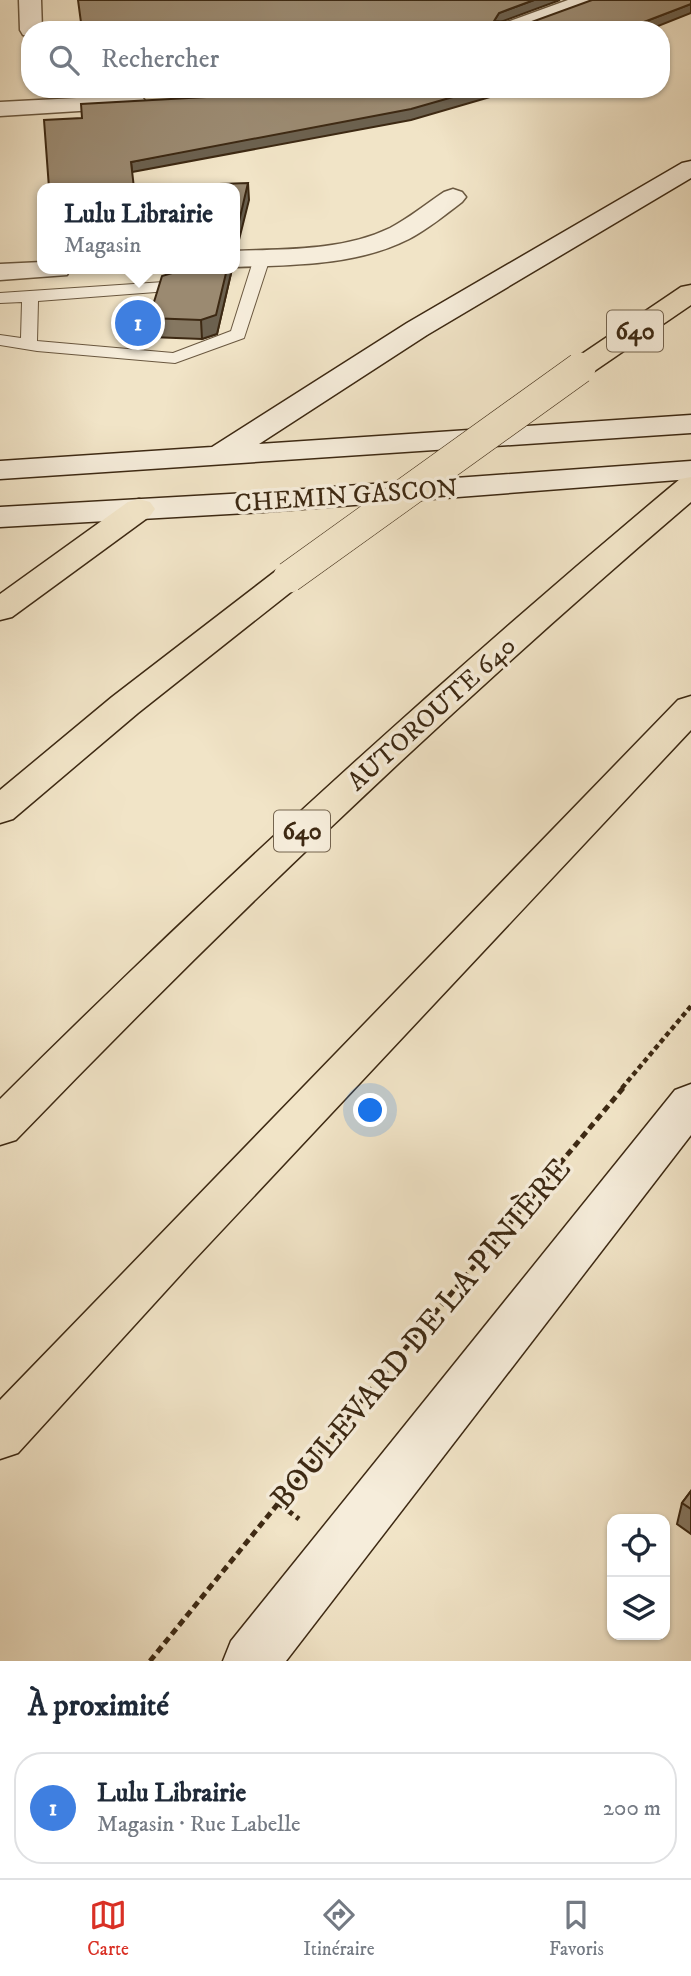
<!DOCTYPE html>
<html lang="fr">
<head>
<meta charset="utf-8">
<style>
  :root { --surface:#fff; --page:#f2f2f3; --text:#1f2937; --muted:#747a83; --line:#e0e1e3; --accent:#d93025 }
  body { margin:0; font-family:"IM FELL DW Pica",serif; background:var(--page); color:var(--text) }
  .controls { position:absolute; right:21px; bottom:21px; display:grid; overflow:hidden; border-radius:14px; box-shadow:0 2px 5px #0004 }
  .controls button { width:63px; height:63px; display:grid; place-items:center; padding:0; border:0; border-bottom:2px solid var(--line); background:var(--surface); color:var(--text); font:35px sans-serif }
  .you { position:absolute; left:371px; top:1111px; width:24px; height:24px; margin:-18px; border:5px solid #fff; border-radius:50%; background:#1a73e8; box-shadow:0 0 0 10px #1a73e833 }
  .badge { display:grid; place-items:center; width:46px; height:46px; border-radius:50%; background:var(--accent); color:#fff; font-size:23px; font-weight:700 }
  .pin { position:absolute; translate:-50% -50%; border:4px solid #fff; box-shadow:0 2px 7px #0006 }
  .popup { position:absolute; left:37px; top:183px; width:203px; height:91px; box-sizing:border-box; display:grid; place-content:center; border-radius:14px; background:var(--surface); filter:drop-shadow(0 2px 5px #0005); font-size:23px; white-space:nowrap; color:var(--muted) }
  .popup b { font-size:26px; color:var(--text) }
  .popup::after { content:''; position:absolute; left:50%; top:100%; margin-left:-14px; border:14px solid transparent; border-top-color:var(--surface) }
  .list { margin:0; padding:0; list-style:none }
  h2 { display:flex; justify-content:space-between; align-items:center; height:91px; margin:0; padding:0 28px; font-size:30px }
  h2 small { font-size:23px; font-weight:400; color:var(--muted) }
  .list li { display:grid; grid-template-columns:46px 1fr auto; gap:21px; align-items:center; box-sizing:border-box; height:112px; margin:0 14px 14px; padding:0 14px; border:2px solid var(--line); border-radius:28px }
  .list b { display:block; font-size:26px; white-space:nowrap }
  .list p { margin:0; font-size:23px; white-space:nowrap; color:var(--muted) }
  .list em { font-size:23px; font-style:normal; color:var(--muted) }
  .icon { flex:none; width:38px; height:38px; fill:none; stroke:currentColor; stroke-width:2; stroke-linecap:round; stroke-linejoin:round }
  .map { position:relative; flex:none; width:691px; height:1661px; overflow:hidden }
  .search { position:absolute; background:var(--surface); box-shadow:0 2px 5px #0004; left:21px; right:21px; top:21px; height:77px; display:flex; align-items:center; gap:18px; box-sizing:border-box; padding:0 24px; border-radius:28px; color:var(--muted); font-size:26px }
  .sheet { height:217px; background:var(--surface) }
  nav { display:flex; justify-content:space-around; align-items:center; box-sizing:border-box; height:98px; border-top:2px solid var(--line); background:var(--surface); font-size:19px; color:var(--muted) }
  nav a { display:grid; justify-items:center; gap:4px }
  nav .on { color:var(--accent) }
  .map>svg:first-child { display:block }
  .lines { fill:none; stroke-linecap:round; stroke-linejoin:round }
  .lane-casing { stroke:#6a5840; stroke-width:2 }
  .street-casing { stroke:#6a5840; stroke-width:3 }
  .secondary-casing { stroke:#3d2913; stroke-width:3 }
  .highway-casing { stroke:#3d2913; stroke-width:3 }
  .path-far1 { stroke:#3d2913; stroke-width:4.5; stroke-dasharray:5 3.5; stroke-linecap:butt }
  .path { stroke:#3d2913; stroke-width:5; stroke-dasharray:7 4.5; stroke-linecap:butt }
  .lane { fill:#f6eddb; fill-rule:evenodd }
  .street { fill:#f6eddb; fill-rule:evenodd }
  .secondary { fill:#f6eddb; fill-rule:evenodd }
  .highway { fill:#f1e4c7; fill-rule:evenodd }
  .highway-bridge-casing { stroke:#3d2913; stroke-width:32; stroke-linecap:butt }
  .highway-bridge { stroke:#f1e4c7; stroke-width:31 }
  .wall { fill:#857761; stroke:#3d2913; stroke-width:2 }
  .shaded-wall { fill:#6c614f; stroke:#3d2913; stroke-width:2 }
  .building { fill:#9b8a71; stroke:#3d2913; stroke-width:2 }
  .labels { text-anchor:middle; stroke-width:7; stroke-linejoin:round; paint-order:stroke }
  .shield { fill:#f6eddb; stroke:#74644f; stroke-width:2 }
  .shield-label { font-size:24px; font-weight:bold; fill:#3d2913 }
  .street-label { font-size:26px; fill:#3d2913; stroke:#f6eddb }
  .near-street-label { font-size:32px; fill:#3d2913; stroke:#f6eddb }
</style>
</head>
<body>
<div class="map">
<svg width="691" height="1661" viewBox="0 0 691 1661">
  <rect width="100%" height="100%" fill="#f1e4c7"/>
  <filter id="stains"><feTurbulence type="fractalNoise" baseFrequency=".00286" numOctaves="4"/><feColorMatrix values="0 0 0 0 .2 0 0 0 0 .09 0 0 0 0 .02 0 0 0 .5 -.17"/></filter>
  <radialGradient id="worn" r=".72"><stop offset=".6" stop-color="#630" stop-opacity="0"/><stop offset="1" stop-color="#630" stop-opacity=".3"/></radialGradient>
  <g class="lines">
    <defs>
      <path id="lane" d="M 262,253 L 270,258 L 244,338 L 175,363 L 37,351 L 0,345 L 0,335 L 21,338 L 22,302 L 0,303 L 0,293 L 164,282 L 173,269 L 189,269 L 175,289 L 169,291 L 38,301 L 37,341 L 173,353 L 231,331 L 254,258 Z"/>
      <g id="street">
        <path d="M 19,0 L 41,0 L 42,30 L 30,30 L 30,36 L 23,35 L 20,30 Z"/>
        <path d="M 568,0 L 599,0 L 596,5 L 528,30 L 496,30 L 499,25 Z"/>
        <path d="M 134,95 L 142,97 L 146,102 L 142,107 L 0,116 L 0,102 Z"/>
        <path d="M 453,189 L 462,192 L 466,197 L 462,202 C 445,215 428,229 409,239 C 356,266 292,265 234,267 L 234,251 C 286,249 342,251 390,228 C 409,218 426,204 444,192 Z"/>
        <path d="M 42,262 L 42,269 L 70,269 L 67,275 L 0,280 L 0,264 Z"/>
      </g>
      <g id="secondary">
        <path d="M 691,161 L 691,178 L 427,335 L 259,444 L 691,415 L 691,433 L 0,479 L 0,461 L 212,447 L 407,323 L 682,163 Z"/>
        <path d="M 691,461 L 691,479 L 263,512 L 0,527 L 0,507 L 263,492 Z"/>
        <path d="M 691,1084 L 691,1135 L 286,1661 L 223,1661 L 231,1641 L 675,1090 Z"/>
      </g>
      <g id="highway">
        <path d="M 691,285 L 691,305 L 590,374 L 580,377 L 570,374 L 566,368 L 570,362 L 681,287 Z"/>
        <path d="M 691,477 L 691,502 C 455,704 231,917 16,1140 L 0,1145 L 0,1099 C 218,882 444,676 680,479 Z"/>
        <path d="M 139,499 L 150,502 L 155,509 L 150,516 L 12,617 L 0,620 L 0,594 L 128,502 Z"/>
        <path d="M 289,567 L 301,570 L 306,577 L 301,584 L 138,713 L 13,819 L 0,823 L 0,790 L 112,697 L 277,570 Z"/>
        <path d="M 691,696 L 691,730 L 194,1260 L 18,1453 L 0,1459 L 0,1400 L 678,700 Z"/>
      </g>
    </defs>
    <use href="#lane" class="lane-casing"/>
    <use href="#street" class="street-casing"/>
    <use href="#secondary" class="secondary-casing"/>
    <use href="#highway" class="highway-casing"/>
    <path class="path-far1" d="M 622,1088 L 691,1006"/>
    <g class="path">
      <path d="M 278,1503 L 299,1519"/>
      <path d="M 150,1661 L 368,1393 L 624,1087"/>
    </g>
    <use href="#lane" class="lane"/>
    <use href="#street" class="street"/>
    <use href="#secondary" class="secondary"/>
    <use href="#highway" class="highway"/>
    <defs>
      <path id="highway-bridge" d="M 289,577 L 580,368"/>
    </defs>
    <use href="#highway-bridge" class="highway-bridge-casing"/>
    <use href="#highway-bridge" class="highway-bridge"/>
  </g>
  <g class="wall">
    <path d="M 80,89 L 183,89 L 80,95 Z"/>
    <path d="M 178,269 L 232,269 L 217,334 L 202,339 L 151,337 L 149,318 Z"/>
    <path d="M 691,1491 L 691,1534 L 677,1524 L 682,1503 Z"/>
  </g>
  <g class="shaded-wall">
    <path d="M 534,0 L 560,0 L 498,23 L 494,21 L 499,13 Z"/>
    <path d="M 691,4 L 691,13 L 648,30 L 623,30 Z"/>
    <path d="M 481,89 L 497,89 L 497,95 L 411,120 L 132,172 L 131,162 Z"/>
    <path d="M 248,183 L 249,200 L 237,248 L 234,250 L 234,231 Z"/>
    <path d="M 227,269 L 232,269 L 217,334 L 202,339 L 201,320 Z"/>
  </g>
  <g class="building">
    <path d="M 78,0 L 534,0 L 499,13 L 494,21 L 529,23 L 592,0 L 691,0 L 691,4 L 623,30 L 82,30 Z"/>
    <path d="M 311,89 L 481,89 L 411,109 L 131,162 L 134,188 L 49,188 L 44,120 L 82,118 L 81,104 L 295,92 Z"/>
    <path d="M 248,183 L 237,230 L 234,231 L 234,188 L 188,188 L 189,185 Z"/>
    <path d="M 178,269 L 227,269 L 216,315 L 201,320 L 149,318 L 162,276 L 176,272 Z"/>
    <path d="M 691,1491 L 691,1509 L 682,1503 Z"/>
  </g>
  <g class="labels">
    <g class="shield">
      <rect x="607" y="310.5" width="56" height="41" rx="5"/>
      <rect x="274" y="810.5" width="56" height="41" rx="5"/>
    </g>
    <g class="shield-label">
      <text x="635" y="339">640</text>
      <text x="302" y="839">640</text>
    </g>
    <g class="street-label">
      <text transform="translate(346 495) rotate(-4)" y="9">CHEMIN GASCON</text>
      <text transform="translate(431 713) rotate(-42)" y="9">AUTOROUTE 640</text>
    </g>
    <g class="near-street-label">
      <text transform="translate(420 1333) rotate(-50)" y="11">BOULEVARD DE LA PINIÈRE</text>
    </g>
  </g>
  <rect width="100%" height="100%" filter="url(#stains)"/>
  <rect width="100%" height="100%" fill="url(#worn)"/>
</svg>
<div class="controls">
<button><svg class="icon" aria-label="locate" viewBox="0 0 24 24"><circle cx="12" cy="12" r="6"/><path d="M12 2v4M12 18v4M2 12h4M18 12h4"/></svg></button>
<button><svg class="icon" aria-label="layers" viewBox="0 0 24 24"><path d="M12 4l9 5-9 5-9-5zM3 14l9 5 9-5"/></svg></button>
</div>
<div class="you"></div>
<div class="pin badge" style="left:138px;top:323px;background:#3f7fe0">1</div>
<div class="popup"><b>Lulu Librairie</b>Magasin</div>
<div class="search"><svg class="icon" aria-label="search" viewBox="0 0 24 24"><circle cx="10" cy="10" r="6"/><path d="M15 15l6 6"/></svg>Rechercher</div>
</div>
<section class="sheet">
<h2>À proximité<small></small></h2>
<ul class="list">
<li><span class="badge" style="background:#3f7fe0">1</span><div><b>Lulu Librairie</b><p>Magasin · Rue Labelle</p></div><em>200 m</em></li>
</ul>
</section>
<nav>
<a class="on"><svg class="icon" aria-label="map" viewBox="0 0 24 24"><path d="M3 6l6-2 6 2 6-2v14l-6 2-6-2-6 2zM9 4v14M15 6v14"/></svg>Carte</a>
<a><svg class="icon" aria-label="directions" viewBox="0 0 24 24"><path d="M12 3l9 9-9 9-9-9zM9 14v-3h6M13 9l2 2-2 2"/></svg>Itinéraire</a>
<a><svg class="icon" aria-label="saved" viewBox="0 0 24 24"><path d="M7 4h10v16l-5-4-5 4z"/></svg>Favoris</a>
</nav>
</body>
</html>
